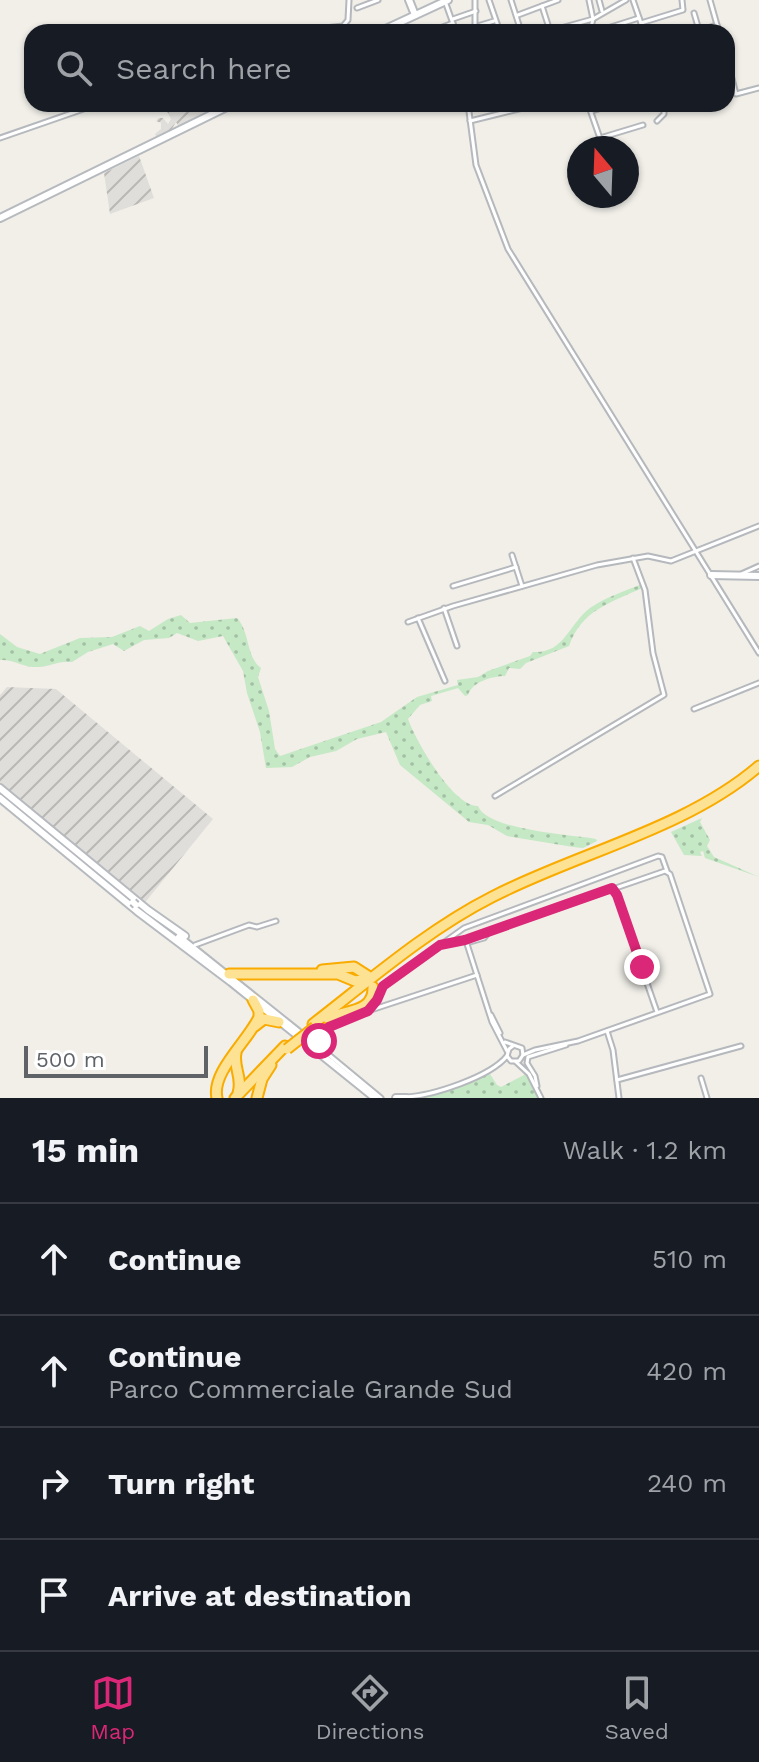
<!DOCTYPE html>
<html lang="en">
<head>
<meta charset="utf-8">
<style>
  :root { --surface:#171b24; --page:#242831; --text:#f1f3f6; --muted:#9ea1a6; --line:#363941; --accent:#db2777 }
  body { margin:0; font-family:"Work Sans",sans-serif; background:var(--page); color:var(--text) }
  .compass { position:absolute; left:567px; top:136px; width:72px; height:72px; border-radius:50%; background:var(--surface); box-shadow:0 2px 6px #0004; rotate:341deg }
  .scale { position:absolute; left:24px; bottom:20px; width:184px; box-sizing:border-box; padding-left:8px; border:4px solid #5f6368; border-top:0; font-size:22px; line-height:28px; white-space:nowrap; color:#5f6368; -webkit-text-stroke:6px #fff; paint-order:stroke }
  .stop { position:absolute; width:24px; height:24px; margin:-18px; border:6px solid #db2777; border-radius:50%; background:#fff }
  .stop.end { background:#db2777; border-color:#fff; box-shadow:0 2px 8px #0008 }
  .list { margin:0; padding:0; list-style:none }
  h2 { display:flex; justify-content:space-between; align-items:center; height:104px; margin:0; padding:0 32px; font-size:34px }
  h2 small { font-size:26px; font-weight:400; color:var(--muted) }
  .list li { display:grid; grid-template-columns:52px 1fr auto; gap:24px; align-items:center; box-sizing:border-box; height:112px; padding:0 32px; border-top:2px solid var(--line) }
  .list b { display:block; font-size:30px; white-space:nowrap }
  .list p { margin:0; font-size:26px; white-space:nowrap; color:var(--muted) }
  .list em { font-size:26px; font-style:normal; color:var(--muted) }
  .icon { flex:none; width:44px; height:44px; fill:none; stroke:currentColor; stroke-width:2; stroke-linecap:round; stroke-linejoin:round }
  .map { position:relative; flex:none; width:759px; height:1098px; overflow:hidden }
  .search { position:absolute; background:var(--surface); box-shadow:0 2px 6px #0004; left:24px; right:24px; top:24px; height:88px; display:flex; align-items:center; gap:20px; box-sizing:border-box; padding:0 28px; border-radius:24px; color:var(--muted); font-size:30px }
  .sheet { height:552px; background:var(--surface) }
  nav { display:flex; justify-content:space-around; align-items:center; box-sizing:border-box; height:112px; border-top:2px solid var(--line); background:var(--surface); font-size:22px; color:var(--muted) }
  nav a { display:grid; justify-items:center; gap:4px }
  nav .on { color:var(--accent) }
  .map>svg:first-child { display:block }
  .industrial { fill:url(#industrial-furrows) }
  .grass { fill:url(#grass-dots) }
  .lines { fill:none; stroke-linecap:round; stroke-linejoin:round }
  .street-casing { stroke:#b5b8bc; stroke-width:7 }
  .secondary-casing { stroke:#b6babf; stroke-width:10 }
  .highway-casing { stroke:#f9ab00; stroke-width:13 }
  .street { stroke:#fff; stroke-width:3 }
  .secondary { stroke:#fff; stroke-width:6 }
  .highway { stroke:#fde293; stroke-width:9 }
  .secondary-bridge-casing { stroke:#b6babf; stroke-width:10; stroke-linecap:butt }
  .highway-bridge-casing { stroke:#f9ab00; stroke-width:13; stroke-linecap:butt }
  .secondary-bridge { stroke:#fff; stroke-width:6 }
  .highway-bridge { stroke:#fde293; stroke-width:9 }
  .route { stroke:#db2777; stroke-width:10 }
</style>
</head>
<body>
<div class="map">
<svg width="759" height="1098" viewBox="0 0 759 1098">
  <defs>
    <pattern id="industrial-furrows" width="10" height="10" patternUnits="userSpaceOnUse" patternTransform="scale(2)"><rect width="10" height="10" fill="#e0deda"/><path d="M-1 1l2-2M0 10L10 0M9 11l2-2" fill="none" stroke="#b9b8b5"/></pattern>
    <pattern id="grass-dots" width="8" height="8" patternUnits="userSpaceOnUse" patternTransform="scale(2)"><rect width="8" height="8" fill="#c5e8c5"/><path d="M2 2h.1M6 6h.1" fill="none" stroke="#a3c0a4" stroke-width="1.8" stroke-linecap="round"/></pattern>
  </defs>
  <rect width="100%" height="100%" fill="#f1efe8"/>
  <g class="industrial">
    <path d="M 163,104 L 204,104 L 208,114 L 179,127 L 176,122 L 170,132 L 157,138 L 155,134 L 161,129 L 161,123 L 156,121 L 158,118 L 163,118 L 168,124 L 171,119 Z"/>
    <path d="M 139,156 L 154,198 L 110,214 L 104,173 Z"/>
    <path d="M 7,687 L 56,689 L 213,819 L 143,905 L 0,786 L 0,695 Z"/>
  </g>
  <g class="grass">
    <path d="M 642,584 L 644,587 C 611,603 582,609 569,646 L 526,663 L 520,669 L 509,668 L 505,676 C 492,676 472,682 468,695 L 465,696 L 458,688 L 431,696 L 432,701 L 420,705 L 408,719 C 416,741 453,807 478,806 C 486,830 573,835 596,839 L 597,841 L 583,848 L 573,847 L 507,836 L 488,825 L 469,822 L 400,765 L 386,732 L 357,739 L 336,751 L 310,757 L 292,767 L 266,768 L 260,732 L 247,693 L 243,671 L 223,636 L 198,641 L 177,633 L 169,638 L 144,640 L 124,651 L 113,644 L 88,652 L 72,662 C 58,660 48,668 33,667 C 21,666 13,659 0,660 L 0,634 L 17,647 L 40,654 L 80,638 L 112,637 L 140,626 L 149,631 L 168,619 L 181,615 L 190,623 L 237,618 C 250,632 246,657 261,668 L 258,677 L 269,711 L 275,749 L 280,756 L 381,722 L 417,697 L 458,685 L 457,680 L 478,677 L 488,671 L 530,656 L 533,652 C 564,654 569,624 590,608 C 604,598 625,591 642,584 Z"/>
    <path d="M 702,818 L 700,822 L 710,840 L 707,846 L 714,857 L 759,877 L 705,858 L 703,851 L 700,852 L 702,856 L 684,855 L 671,832 Z"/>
    <path d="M 490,1074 L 497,1085 L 501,1087 L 526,1074 L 538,1098 L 423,1098 Z"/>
  </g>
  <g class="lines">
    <defs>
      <g id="street">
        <path d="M 489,0 L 500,32"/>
        <path d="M 511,0 L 519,25"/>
        <path d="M 589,0 L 593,19 L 590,32"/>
        <path d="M 599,0 L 602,11"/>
        <path d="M 633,0 L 644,32"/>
        <path d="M 710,0 L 719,32"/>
        <path d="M 446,4 L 456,32"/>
        <path d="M 542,6 L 550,31 L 593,19 L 626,0"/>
        <path d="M 357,8 L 378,0"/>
        <path d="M 694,13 L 699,30"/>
        <path d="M 518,15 L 558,0"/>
        <path d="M 453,19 L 476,11"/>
        <path d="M 641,23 L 683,10 L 682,0"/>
        <path d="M 474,27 L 494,21"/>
        <path d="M 561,31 L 562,32"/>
        <path d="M 289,32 L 343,26 L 348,20 L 349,0"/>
        <path d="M 430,32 L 453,23"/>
        <path d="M 475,32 L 475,0"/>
        <path d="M 503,32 L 506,31"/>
        <path d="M 595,32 L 639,18"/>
        <path d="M 694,32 L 717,25"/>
        <path d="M 727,59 L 736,94 L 759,88"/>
        <path d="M 468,104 L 476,165 L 508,249 L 759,653"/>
        <path d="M 588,104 L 602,144"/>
        <path d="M 592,111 L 615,104"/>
        <path d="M 470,121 L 539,104"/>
        <path d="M 657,121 L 664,114 L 664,104"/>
        <path d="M 0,138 L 98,104"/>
        <path d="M 600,138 L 643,125"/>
        <path d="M 512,555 L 522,586"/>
        <path d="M 739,575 L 759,566"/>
        <path d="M 453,586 L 516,567"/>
        <path d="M 444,608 L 457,646"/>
        <path d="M 418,618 L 445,681"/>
        <path d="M 408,622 L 453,606 L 597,565 L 648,556 L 671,561 L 759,526"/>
        <path d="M 694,709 L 759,683"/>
        <path d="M 495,796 L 664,695 L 653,653 L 645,590 L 633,558"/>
        <path d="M 614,888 L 657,1012"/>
        <path d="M 468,939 L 665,871 L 670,874 L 710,994 L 578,1041 L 535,1050 L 523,1055"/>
        <path d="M 470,942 L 484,938 L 488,933"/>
        <path d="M 467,944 L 492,1022 L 507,1051"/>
        <path d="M 195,945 L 249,925 L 257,927 L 276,921"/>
        <path d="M 440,945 L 465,940"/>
        <path d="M 368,1011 L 383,986 L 464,928 L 658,856 L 662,857 L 667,871"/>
        <path d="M 491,1015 L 500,1033"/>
        <path d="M 607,1031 L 613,1050 L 619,1098"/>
        <path d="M 322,1035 L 319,1041 L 323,1050 L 381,1098"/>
        <path d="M 312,1039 L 333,1025 L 368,1011 L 477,975"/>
        <path d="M 505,1042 L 522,1048 L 523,1055 L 519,1061 L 511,1061 L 507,1056 L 509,1049 L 513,1046"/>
        <path d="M 516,1062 L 529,1074 L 541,1098"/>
        <path d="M 701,1078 L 707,1098"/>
        <path d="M 617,1080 L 741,1046"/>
        <path d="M 537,1086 L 535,1076 L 527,1063 L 528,1057 L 566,1045"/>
        <path d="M 405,1097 C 432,1096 490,1077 507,1056"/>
      </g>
      <g id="secondary">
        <path d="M 409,0 L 415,15"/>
        <path d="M 379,32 L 448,0"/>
        <path d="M 0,218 L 233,104"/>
        <path d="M 711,575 L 759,576"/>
        <path d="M 0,788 L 148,910 L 185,936"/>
        <path d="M 0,798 L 137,911 L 231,982 L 375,1098"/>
        <path d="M 179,937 L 298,1032"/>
        <path d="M 396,1098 L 406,1098"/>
      </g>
      <g id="highway">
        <path d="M 322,970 L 354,967 L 368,976"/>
        <path d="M 229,974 L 338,974 L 355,981 L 369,979"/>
        <path d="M 327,1018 C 345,1010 374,1013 373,987"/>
        <path d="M 313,1024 C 370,980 427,930 492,897 C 577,853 686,829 759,766"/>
        <path d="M 255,1026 L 264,1019 L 279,1022"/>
        <path d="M 236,1053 C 233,1067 243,1078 238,1093"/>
        <path d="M 217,1098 C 211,1072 248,1041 259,1017 L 259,1011 L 253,1000"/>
        <path d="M 235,1098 L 285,1046"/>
        <path d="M 257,1098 L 262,1079 L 271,1065"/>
      </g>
    </defs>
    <use href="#street" class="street-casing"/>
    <use href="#secondary" class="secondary-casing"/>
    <use href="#highway" class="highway-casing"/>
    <use href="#street" class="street"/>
    <use href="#secondary" class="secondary"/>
    <use href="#highway" class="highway"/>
    <defs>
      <path id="secondary-bridge" d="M 133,902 L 136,905"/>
      <path id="highway-bridge" d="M 287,1049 L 315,1027"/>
    </defs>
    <use href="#secondary-bridge" class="secondary-bridge-casing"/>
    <use href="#highway-bridge" class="highway-bridge-casing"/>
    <use href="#secondary-bridge" class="secondary-bridge"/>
    <use href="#highway-bridge" class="highway-bridge"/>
  </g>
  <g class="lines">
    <path class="route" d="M 319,1041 L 329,1027 L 368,1011 L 377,1000 L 383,986 L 440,945 L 465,940 L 612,888 L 617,895 L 642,967"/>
  </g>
</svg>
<svg class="compass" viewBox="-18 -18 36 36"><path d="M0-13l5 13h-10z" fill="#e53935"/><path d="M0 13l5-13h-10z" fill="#9ea1a6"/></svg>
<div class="scale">500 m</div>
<div class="stop" style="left:319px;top:1041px"></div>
<div class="stop end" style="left:642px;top:967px"></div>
<div class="search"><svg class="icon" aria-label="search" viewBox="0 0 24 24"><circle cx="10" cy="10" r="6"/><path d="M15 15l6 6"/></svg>Search here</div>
</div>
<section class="sheet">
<h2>15 min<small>Walk · 1.2 km</small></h2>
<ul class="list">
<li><svg class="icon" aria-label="ahead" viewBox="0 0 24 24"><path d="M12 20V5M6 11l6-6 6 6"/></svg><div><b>Continue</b></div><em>510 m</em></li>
<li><svg class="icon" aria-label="ahead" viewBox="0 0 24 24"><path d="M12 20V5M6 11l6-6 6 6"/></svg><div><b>Continue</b><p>Parco Commerciale Grande Sud</p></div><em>420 m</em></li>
<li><svg class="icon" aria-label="right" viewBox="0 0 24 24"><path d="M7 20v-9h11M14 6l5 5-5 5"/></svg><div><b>Turn right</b></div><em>240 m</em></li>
<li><svg class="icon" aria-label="arrive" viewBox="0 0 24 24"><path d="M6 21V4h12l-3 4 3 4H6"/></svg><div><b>Arrive at destination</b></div></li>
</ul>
</section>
<nav>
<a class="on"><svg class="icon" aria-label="map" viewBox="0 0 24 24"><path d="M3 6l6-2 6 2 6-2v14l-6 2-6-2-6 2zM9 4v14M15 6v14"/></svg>Map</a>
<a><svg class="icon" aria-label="directions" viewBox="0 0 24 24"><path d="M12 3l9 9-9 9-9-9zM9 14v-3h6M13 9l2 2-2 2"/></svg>Directions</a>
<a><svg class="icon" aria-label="saved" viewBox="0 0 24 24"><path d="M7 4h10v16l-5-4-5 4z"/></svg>Saved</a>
</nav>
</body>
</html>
